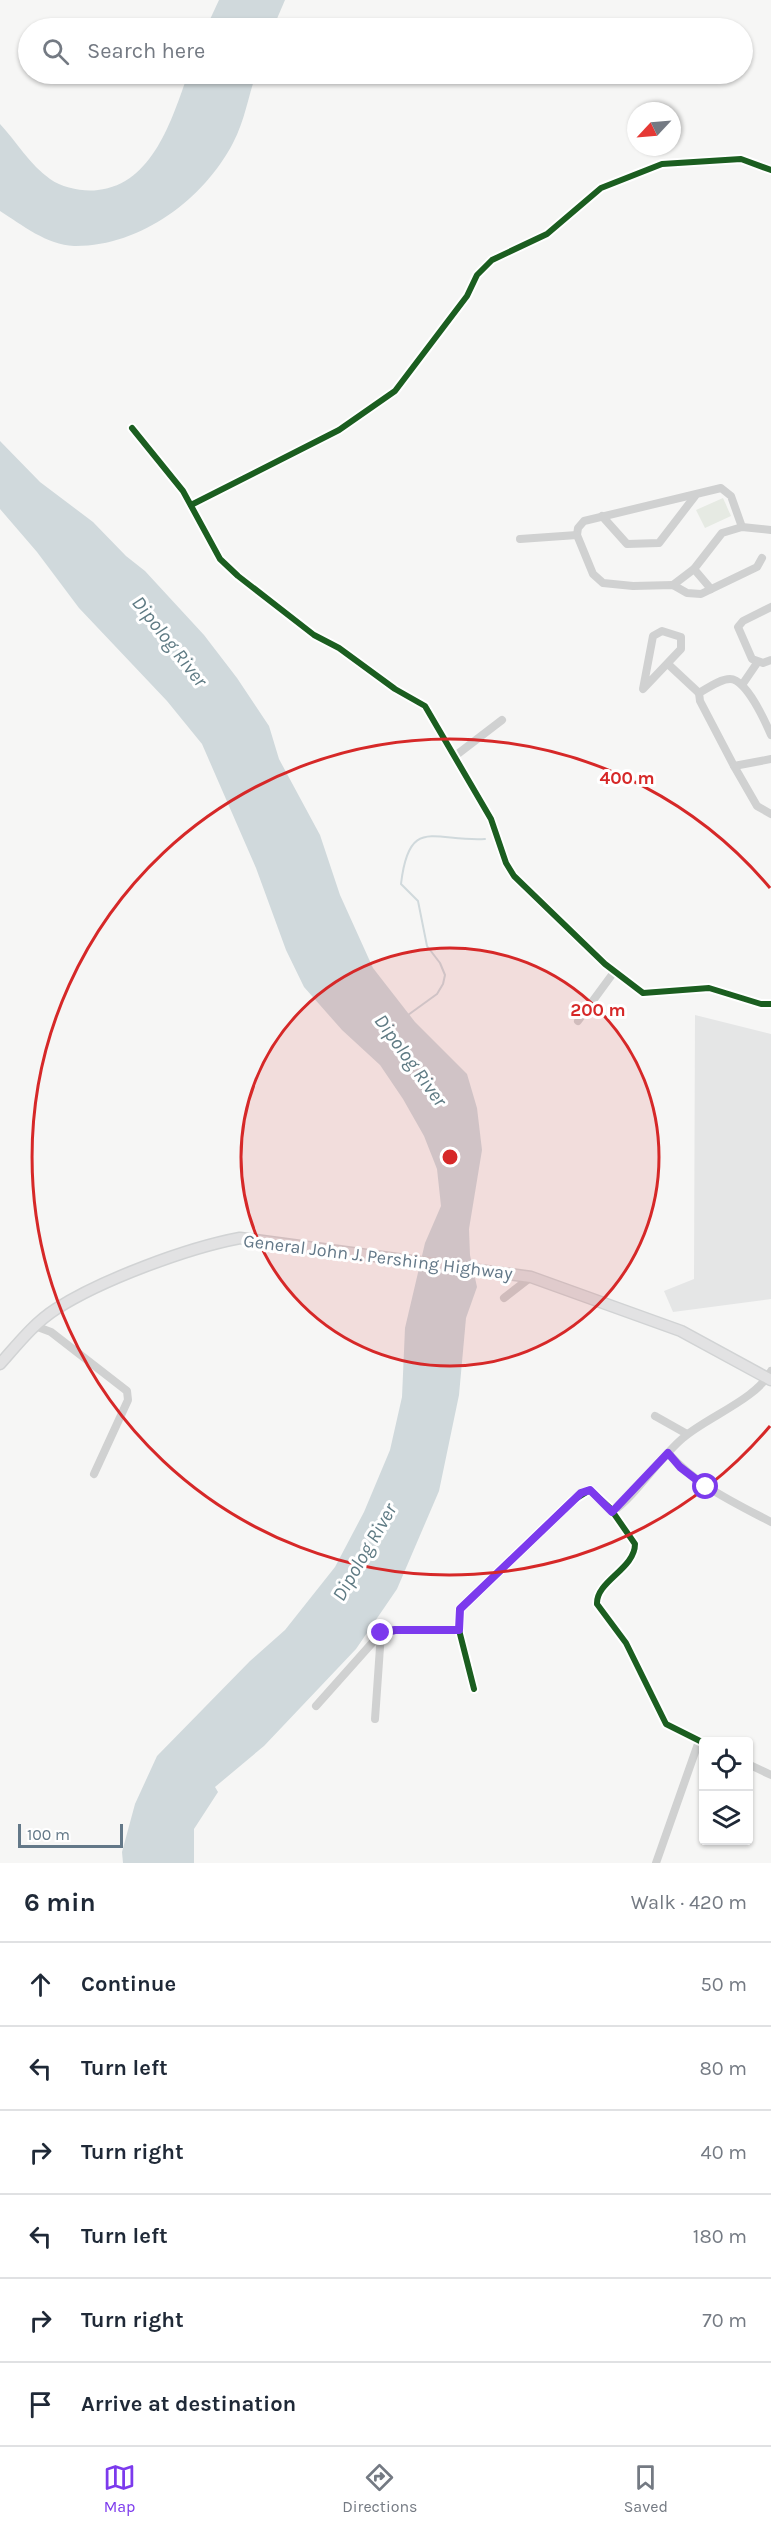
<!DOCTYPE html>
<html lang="en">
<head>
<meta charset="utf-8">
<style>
  :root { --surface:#fff; --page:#f2f2f3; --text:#1f2937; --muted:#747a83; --line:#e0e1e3; --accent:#7c3aed }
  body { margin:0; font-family:Karla,sans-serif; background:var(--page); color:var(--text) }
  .controls { position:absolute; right:18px; bottom:18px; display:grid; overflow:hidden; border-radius:6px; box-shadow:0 2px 4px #0004 }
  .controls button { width:54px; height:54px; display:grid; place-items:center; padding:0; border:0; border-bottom:2px solid var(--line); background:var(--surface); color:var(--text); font:30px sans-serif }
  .compass { position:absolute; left:627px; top:102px; width:54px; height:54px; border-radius:50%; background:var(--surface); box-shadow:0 2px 4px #0004; rotate:244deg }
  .scale { position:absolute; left:18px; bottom:15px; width:105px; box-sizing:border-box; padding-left:6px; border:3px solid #637888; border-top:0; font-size:16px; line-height:21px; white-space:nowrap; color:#637888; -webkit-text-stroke:4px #fff; paint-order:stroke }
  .stop { position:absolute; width:18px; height:18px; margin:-14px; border:4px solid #7c3aed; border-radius:50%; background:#fff }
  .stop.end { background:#7c3aed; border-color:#fff; box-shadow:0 2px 6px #0008 }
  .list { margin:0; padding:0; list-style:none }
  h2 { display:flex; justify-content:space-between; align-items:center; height:78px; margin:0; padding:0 24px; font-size:26px }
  h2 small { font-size:20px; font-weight:400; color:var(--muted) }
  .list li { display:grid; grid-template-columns:39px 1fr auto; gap:18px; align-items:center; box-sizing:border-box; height:84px; padding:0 24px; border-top:2px solid var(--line) }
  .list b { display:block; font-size:22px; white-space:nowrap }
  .list em { font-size:20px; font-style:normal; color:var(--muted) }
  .icon { flex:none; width:33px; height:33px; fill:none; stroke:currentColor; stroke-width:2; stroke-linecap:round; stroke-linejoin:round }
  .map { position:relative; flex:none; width:771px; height:1863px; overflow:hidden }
  .search { position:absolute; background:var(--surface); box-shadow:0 2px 4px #0004; left:18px; right:18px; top:18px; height:66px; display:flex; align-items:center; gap:15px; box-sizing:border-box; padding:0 21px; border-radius:33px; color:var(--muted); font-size:22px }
  .sheet { height:582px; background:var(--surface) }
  nav { display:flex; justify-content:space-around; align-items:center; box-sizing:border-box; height:84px; border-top:2px solid var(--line); background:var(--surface); font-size:16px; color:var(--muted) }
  nav a { display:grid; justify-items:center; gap:3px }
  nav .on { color:var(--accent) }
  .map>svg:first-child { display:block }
  .built { fill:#e5e6e6 }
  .green { fill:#e6eae3 }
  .water { fill:#d0d9dc }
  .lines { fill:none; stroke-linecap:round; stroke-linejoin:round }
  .stream { stroke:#d0d9dc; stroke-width:2 }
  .secondary-casing { stroke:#d1d3d4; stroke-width:13 }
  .minor { stroke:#d0d1d1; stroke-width:8 }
  .secondary { stroke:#e2e2e3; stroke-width:10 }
  .cycleway-casing { stroke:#fff; stroke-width:10 }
  .cycleway { stroke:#1b5e20; stroke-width:6 }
  .route { stroke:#7c3aed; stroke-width:8 }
  .ring { fill:none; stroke:#d62828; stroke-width:3 }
  .labels { text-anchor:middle; stroke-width:6; stroke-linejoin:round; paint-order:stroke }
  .street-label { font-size:18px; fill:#637888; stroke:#fff }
  .water-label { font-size:20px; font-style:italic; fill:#5f7b84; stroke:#fff }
  .centre { fill:#d62828; stroke:#fff; stroke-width:3 }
  .ring-label { font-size:18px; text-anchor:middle; font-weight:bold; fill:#d62828; stroke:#fff; stroke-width:6; stroke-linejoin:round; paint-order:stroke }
</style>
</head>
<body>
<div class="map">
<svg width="771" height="1863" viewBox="0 0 771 1863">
  <rect width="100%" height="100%" fill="#f6f6f5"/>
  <path class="built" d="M 695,1015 L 771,1034 L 771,1299 L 673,1312 L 664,1291 L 694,1279 Z"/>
  <path class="green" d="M 723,498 L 731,516 L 705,528 L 696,510 Z"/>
  <g class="water">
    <path d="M 219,0 L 285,0 L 273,28 L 206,28 Z"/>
    <path d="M 188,74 L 256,74 C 248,97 245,120 233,143 C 204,199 140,247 74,246 C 47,245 22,225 0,211 L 0,124 C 16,141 30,165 50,179 C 63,188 83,192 98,190 C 153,184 172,119 188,74 Z"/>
    <path d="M 0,441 L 40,482 L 93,522 L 126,556 L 145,571 L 204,635 L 237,678 L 269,726 L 279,759 L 320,835 L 340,895 L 373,968 L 415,1022 L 467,1074 L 477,1108 L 482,1150 L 469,1229 L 470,1255 L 477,1287 L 466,1318 L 459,1395 L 439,1491 L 397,1589 L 356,1649 L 264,1746 L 215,1787 L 218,1792 L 194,1829 L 194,1863 L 123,1863 L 122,1852 L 135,1804 L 157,1756 L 250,1661 L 285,1630 L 335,1567 L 364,1512 L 390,1450 L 402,1397 L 405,1328 L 425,1243 L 441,1206 L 437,1169 L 424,1136 L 403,1099 L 380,1065 L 342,1030 L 304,987 L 286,950 L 256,868 L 202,744 L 167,701 L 79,608 L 37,552 L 0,509 Z"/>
  </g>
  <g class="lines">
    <path class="stream" d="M 408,1015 L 437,994 L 443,984 L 445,975 L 440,963 L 427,946 L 418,901 L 401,884 C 409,815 434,842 485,839"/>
    <defs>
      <path id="secondary" d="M 0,1364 C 17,1345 34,1323 56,1309 C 101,1280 187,1248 240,1238 L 531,1277 L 681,1331 L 771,1380"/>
    </defs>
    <use href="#secondary" class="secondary-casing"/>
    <g class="minor">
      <path d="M 132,428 L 183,491 L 220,559 L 238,576 L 314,635 L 339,648 L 395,689 L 425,706 L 491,819 L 506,863 L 514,876 L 605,964 L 643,993 L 709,988 L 761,1004 L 771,1004"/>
      <path d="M 191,505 L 339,430 L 395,391 L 467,296 L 477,275 L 492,260 L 547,234 L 601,188 L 662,164 L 741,159 L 771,170"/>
      <path d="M 602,516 L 627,544 L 659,543 L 695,496"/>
      <path d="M 742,527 L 731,496 L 721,488 L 584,521 L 578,528 L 577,535 L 593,574 L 603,583 L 633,586 L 673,585 L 687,593 L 701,594 L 757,567 L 762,558"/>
      <path d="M 520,539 L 577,535"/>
      <path d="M 694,569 L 711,589"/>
      <path d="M 673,585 L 694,569 L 722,533 L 742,527 L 771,530"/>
      <path d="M 771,607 L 743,621 L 738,627 L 752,659 L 763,663 L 771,660"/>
      <path d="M 662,631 L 681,637 L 681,649 L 643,689 L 653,636 Z"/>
      <path d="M 669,665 L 699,693"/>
      <path d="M 742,685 L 757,663"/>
      <path d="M 771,735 C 765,721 746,679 730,679 C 720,679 708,688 699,693 L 700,701 L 734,766 L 771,759"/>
      <path d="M 455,756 L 502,720"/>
      <path d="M 734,766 L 757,806 L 771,814"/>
      <path d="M 578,1021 L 614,972"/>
      <path d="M 504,1298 L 531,1277"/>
      <path d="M 35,1326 L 51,1332 L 127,1391 L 128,1400 L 94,1474"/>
      <path d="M 655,1416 L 687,1434"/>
      <path d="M 668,1453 C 696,1485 733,1502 771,1522"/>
      <path d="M 612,1512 C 636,1496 659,1458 683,1438 C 707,1417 757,1399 771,1371"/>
      <path d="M 474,1689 L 459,1630 L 460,1609 L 572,1501 L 590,1490 L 610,1508 L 635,1544 C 635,1569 596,1581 597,1604 L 626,1643 L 666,1724 L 704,1743"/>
      <path d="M 316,1706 L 381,1633"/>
      <path d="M 375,1719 L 381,1633 L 395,1630 L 459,1630"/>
      <path d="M 748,1764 L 771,1775"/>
      <path d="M 656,1863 L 699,1741"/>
    </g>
    <use href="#secondary" class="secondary"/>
    <defs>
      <g id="cycleway">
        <path d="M 132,428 L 183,491 L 220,559 L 238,576 L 314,635 L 339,648 L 395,689 L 425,706 L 491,819 L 506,863 L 514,876 L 605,964 L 643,993 L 709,988 L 761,1004 L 771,1004"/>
        <path d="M 191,505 L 339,430 L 395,391 L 467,296 L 477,275 L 492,260 L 547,234 L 601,188 L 662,164 L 741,159 L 771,170"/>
        <path d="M 474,1689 L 459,1630 L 460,1609 L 572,1501 L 590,1490 L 610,1508 L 635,1544 C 635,1569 596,1581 597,1604 L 626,1643 L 666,1724 L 704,1743"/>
      </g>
    </defs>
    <use href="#cycleway" class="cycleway-casing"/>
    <use href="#cycleway" class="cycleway"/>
  </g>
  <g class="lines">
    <path class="route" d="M 381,1633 L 395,1630 L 459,1630 L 460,1609 L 581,1493 L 590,1490 L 612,1512 L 668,1453 L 680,1467 L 706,1487"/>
  </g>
  <circle cx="450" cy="1157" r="209" fill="#d62828" fill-opacity=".12"/>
  <g class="ring">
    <circle cx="450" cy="1157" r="209"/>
    <path d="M770 1426A418 418 0 1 1 770 888"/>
  </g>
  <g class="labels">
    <g class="street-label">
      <text transform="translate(378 1257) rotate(7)" y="6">General John J. Pershing Highway</text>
    </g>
    <g class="water-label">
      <text transform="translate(170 641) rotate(52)" y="7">Dipolog River</text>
      <text transform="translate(411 1060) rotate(54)" y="7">Dipolog River</text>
      <text transform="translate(364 1552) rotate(-60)" y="7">Dipolog River</text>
    </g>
  </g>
  <circle cx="450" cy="1157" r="9" class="centre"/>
  <g class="ring-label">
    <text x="627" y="784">400 m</text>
    <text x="598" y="1016">200 m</text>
  </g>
</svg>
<div class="controls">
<button><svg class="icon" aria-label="locate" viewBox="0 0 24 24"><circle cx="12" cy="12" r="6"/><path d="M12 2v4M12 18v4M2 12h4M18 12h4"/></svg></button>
<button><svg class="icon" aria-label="layers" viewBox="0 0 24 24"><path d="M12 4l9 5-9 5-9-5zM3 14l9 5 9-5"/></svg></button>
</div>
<svg class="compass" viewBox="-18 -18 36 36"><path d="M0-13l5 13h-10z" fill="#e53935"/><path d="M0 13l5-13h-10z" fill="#747a83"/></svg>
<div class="scale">100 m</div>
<div class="stop" style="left:706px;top:1487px"></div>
<div class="stop end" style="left:381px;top:1633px"></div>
<div class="search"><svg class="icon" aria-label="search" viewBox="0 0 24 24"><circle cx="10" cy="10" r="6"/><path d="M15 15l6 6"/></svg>Search here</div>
</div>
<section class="sheet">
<h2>6 min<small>Walk · 420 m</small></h2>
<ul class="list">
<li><svg class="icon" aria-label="ahead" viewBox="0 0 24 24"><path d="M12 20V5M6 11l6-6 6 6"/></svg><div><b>Continue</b></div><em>50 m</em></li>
<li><svg class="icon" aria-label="left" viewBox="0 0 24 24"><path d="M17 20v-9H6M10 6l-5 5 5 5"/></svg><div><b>Turn left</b></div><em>80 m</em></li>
<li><svg class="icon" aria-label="right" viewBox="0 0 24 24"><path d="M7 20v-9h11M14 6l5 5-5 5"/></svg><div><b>Turn right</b></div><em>40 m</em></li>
<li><svg class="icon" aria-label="left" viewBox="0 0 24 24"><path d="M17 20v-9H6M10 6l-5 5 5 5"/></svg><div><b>Turn left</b></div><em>180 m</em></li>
<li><svg class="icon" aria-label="right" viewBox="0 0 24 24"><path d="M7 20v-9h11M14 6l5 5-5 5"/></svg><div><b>Turn right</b></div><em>70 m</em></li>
<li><svg class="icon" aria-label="arrive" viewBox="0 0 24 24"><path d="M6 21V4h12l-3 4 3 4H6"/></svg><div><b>Arrive at destination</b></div></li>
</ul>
</section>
<nav>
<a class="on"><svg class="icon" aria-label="map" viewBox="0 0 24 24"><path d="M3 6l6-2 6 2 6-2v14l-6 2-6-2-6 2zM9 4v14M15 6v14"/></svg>Map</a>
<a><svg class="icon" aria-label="directions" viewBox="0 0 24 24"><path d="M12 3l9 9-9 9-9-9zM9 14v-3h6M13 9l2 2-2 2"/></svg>Directions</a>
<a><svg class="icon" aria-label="saved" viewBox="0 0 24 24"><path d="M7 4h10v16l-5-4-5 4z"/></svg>Saved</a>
</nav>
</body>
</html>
